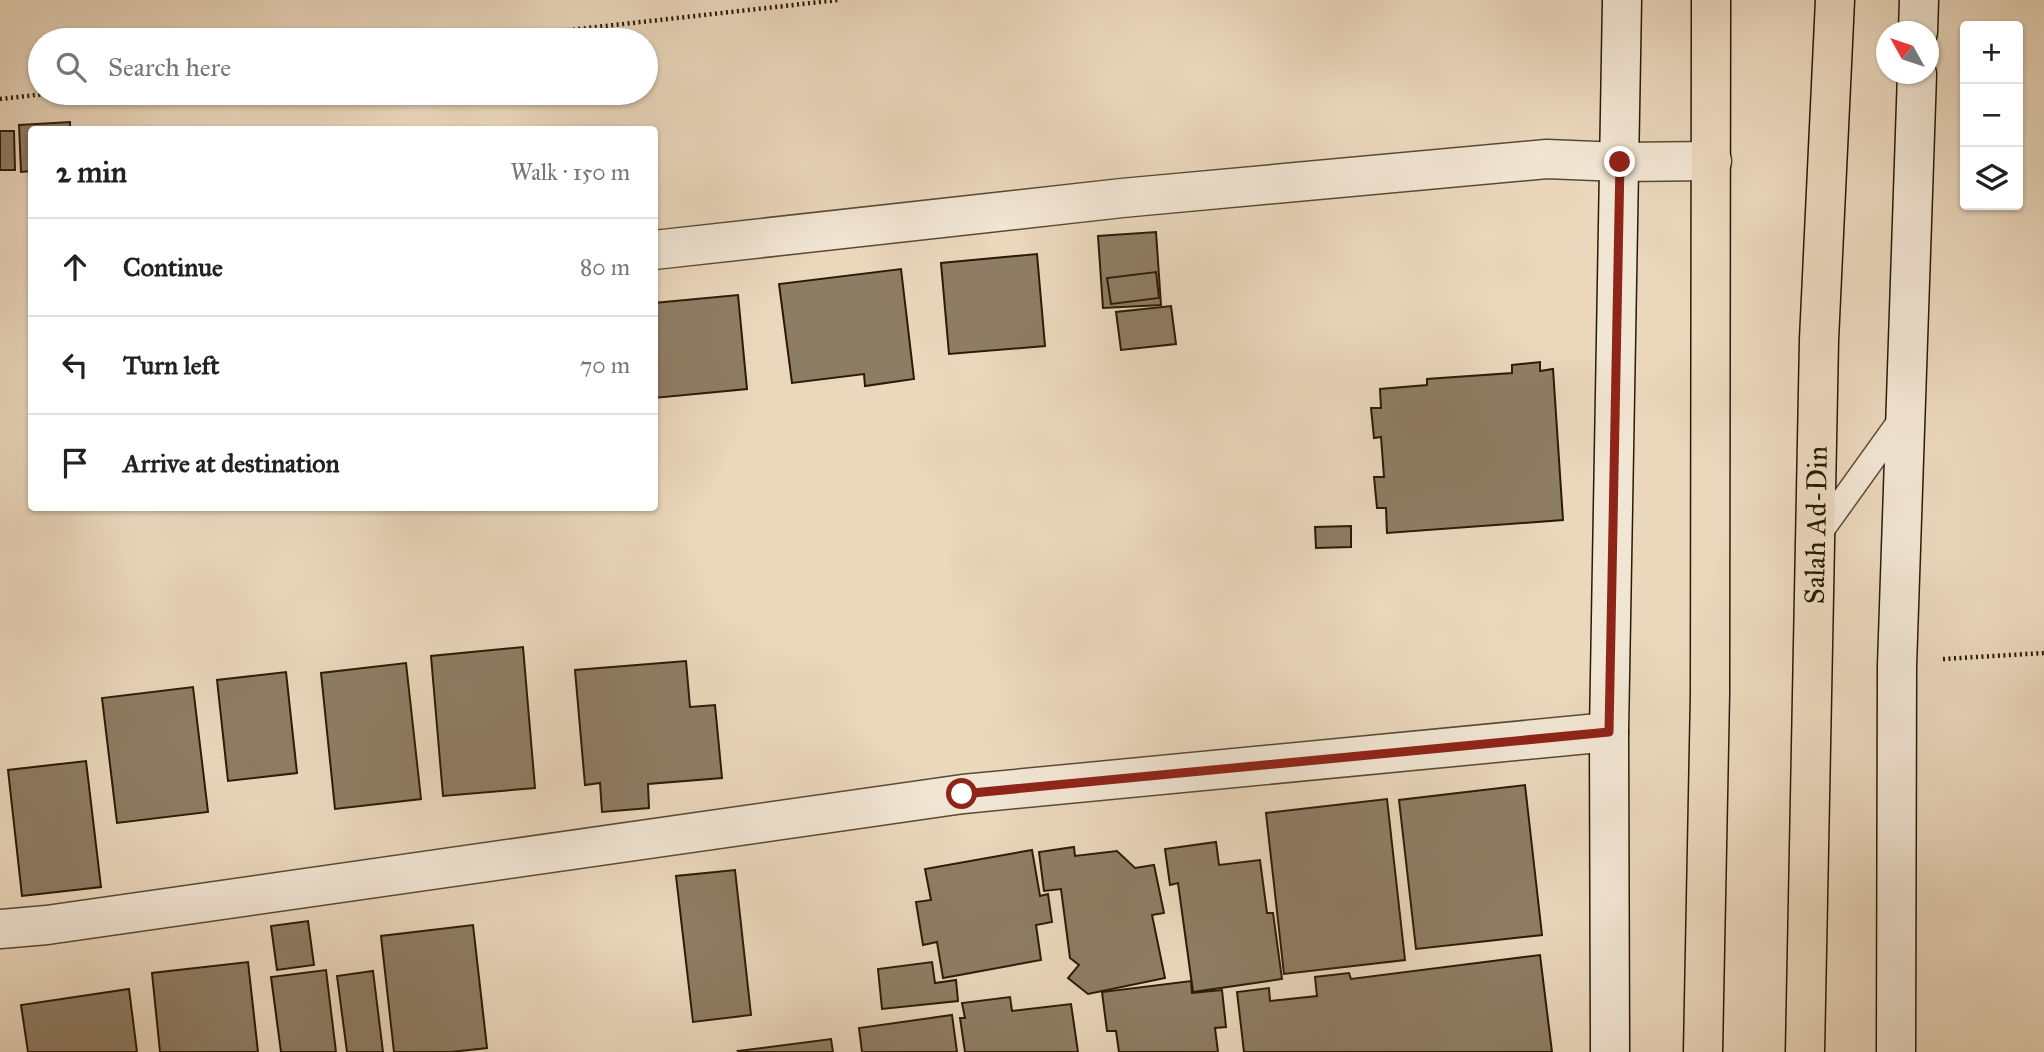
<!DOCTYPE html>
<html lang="en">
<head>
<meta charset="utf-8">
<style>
  :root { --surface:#fff; --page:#f6f6f6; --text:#222; --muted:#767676; --line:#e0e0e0 }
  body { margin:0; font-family:"IM FELL Great Primer",serif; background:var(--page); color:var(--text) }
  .controls { position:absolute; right:21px; top:21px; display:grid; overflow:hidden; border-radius:7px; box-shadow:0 2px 5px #0004 }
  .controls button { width:63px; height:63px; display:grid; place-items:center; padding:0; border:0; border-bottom:2px solid var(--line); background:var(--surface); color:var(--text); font:35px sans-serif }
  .compass { position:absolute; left:1876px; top:21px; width:63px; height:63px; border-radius:50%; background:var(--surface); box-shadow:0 2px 5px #0004; rotate:310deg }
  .stop { position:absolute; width:21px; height:21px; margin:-16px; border:5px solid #8f2418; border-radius:50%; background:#fff }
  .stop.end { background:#8f2418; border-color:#fff; box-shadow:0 2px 7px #0008 }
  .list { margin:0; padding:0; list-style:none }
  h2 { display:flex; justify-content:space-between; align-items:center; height:91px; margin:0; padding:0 28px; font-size:30px }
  h2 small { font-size:23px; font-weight:400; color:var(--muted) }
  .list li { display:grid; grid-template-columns:46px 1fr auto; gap:21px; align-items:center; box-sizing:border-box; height:98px; padding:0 28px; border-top:2px solid var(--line) }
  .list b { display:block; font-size:26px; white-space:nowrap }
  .list em { font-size:23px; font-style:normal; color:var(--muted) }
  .icon { flex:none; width:38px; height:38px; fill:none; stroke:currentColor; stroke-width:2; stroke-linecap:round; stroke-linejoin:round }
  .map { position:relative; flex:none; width:2044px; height:1052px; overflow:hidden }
  .search { position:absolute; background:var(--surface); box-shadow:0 2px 5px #0004; left:28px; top:28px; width:630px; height:77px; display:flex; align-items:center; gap:18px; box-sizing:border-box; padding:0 24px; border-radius:38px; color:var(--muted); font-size:26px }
  .panel { position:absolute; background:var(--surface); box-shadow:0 2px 5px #0004; left:28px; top:126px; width:630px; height:385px; border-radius:7px }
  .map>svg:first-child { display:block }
  .building { fill:#8e7d65; stroke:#2a1b06; stroke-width:2 }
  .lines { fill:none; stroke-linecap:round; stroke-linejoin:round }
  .lane-casing { stroke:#5a4a34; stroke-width:27 }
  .street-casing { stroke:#5a4a34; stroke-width:41 }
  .secondary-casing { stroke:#2a1b06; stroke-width:41 }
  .highway-casing { stroke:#2a1b06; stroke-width:41 }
  .path { stroke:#2a1b06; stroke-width:4.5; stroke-dasharray:2 3.5; stroke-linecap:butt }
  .lane { stroke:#f1e5d3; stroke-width:24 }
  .street { stroke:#f1e5d3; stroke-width:38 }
  .secondary { stroke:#f1e5d3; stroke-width:38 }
  .highway { stroke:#ead7bc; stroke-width:38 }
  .route { stroke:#8f2418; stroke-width:9 }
  .labels { text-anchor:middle; stroke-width:7; stroke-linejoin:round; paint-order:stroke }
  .street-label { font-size:28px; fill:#2a1b06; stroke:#f1e5d3 }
</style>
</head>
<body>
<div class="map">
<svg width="2044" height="1052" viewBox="0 0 2044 1052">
  <rect width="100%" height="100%" fill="#ead7bc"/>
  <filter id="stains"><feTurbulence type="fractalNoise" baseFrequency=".00286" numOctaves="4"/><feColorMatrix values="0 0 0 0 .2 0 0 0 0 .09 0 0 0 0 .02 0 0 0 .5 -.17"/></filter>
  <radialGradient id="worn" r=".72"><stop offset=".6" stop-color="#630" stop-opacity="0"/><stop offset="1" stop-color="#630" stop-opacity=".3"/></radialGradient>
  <g class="building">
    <path d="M 70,122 L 70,130 L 32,130 L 32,171 L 21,172 L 19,125 Z"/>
    <path d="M 0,131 L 14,131 L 15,170 L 0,170 Z"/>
    <path d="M 1156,232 L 1161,305 L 1103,308 L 1098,236 Z"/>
    <path d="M 1037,254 L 1045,346 L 949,354 L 941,263 Z"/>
    <path d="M 901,269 L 914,379 L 865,386 L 864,374 L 792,383 L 779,284 Z"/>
    <path d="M 1156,272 L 1159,298 L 1111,304 L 1107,278 Z"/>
    <path d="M 738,295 L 747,389 L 654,398 L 654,303 Z"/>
    <path d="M 1171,306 L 1176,344 L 1121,350 L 1116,312 Z"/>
    <path d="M 1540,362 L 1540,371 L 1553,369 L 1563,520 L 1387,533 L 1386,508 L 1377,508 L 1374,477 L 1384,477 L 1381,437 L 1374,438 L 1371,408 L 1381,408 L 1380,389 L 1427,385 L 1427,379 L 1512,373 L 1512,365 Z"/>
    <path d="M 1351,526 L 1351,547 L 1316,548 L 1315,527 Z"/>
    <path d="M 523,647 L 535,788 L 443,796 L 431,656 Z"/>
    <path d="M 686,661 L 690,707 L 715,705 L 722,778 L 648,784 L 649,808 L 602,812 L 600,783 L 585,785 L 575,670 Z"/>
    <path d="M 406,663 L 421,799 L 335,809 L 321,673 Z"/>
    <path d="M 286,672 L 297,773 L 228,781 L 217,680 Z"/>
    <path d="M 193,687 L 208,812 L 117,823 L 102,698 Z"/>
    <path d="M 86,761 L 101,887 L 22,896 L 8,770 Z"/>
    <path d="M 1525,785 L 1542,935 L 1416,949 L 1399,800 Z"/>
    <path d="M 1387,799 L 1405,960 L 1284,974 L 1266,813 Z"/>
    <path d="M 1216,842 L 1219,865 L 1260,860 L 1267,913 L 1273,913 L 1282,979 L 1193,992 L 1178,883 L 1170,885 L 1165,849 Z"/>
    <path d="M 1074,847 L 1075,856 L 1117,851 L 1135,868 L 1154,865 L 1164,913 L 1152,915 L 1165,978 L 1088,994 L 1068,978 L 1079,965 L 1070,958 L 1061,889 L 1044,891 L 1039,852 Z"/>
    <path d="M 1032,850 L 1040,896 L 1048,894 L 1052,922 L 1036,925 L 1041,960 L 943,978 L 937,942 L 923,945 L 916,902 L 931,900 L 925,869 Z"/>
    <path d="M 735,870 L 751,1015 L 693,1022 L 676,876 Z"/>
    <path d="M 308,921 L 314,965 L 277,970 L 271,926 Z"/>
    <path d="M 473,925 L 487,1048 L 451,1052 L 394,1052 L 381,936 Z"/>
    <path d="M 1540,955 L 1552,1052 L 1244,1052 L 1237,992 L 1269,988 L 1270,1001 L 1317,996 L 1315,977 L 1349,973 L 1351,979 Z"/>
    <path d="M 248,962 L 258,1052 L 160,1052 L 152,973 Z"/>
    <path d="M 932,962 L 935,983 L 956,980 L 958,1001 L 882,1009 L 878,969 Z"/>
    <path d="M 326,970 L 336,1052 L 281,1052 L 271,977 Z"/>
    <path d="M 373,971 L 383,1052 L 347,1052 L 337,976 Z"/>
    <path d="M 1191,981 L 1192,993 L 1222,990 L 1226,1027 L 1215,1028 L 1218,1052 L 1119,1052 L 1116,1031 L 1107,1031 L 1102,992 Z"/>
    <path d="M 129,989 L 137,1052 L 28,1052 L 21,1005 Z"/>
    <path d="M 1010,997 L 1012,1011 L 1071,1004 L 1078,1052 L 965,1052 L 960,1018 L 965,1018 L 962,1003 Z"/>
    <path d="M 952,1015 L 957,1052 L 862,1052 L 859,1028 Z"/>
    <path d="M 831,1039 L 833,1052 L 739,1052 L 738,1051 Z"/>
  </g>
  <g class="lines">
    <defs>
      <path id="lane" d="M 1816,538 L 1905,414"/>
      <g id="street">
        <path d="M 654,250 L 1122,198 L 1547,159 L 1620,162 L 1712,161"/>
        <path d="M 0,929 L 47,925 L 963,794 L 1609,732"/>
      </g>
      <g id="secondary">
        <path d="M 1918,32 L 1919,0"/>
        <path d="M 1610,1052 L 1609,732 L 1622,0"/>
        <path d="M 1896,1052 L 1897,666 L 1917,74"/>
      </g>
      <g id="highway">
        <path d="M 1703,1052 L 1710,694 L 1711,0"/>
        <path id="s1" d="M 1805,1052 L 1819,340 L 1835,0"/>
      </g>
    </defs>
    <use href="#lane" class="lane-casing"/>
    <use href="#street" class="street-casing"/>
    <use href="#secondary" class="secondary-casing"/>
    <use href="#highway" class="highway-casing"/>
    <g class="path">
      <path d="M 480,40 L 838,0"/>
      <path d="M 0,99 L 54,93"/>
      <path d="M 1943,659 L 2044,653"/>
    </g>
    <use href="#lane" class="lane"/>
    <use href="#street" class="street"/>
    <use href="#secondary" class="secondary"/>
    <use href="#highway" class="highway"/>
  </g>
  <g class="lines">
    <path class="route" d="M 962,794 L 1609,732 L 1620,162"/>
  </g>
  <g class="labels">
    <g class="street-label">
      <text dy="10" stroke="none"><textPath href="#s1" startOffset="527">Salah Ad-Din</textPath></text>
    </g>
  </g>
  <rect width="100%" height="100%" filter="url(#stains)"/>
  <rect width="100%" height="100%" fill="url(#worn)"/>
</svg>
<div class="controls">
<button>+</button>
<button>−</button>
<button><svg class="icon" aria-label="layers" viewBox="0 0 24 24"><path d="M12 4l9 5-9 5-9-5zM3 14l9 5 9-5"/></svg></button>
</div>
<svg class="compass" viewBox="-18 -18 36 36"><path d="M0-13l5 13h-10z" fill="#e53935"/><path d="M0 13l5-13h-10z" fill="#767676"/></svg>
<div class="stop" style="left:962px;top:794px"></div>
<div class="stop end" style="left:1620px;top:162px"></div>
<div class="search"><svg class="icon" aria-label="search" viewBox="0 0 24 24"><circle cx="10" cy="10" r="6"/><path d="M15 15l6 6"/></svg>Search here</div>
<section class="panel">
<h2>2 min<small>Walk · 150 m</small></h2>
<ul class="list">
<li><svg class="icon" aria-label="ahead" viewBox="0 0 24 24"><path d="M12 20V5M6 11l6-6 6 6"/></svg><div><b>Continue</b></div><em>80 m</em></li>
<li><svg class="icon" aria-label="left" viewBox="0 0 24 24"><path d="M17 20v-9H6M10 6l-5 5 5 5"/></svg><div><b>Turn left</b></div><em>70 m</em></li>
<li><svg class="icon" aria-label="arrive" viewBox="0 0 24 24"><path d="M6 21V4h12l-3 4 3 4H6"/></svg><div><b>Arrive at destination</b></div></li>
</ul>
</section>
</div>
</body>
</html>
